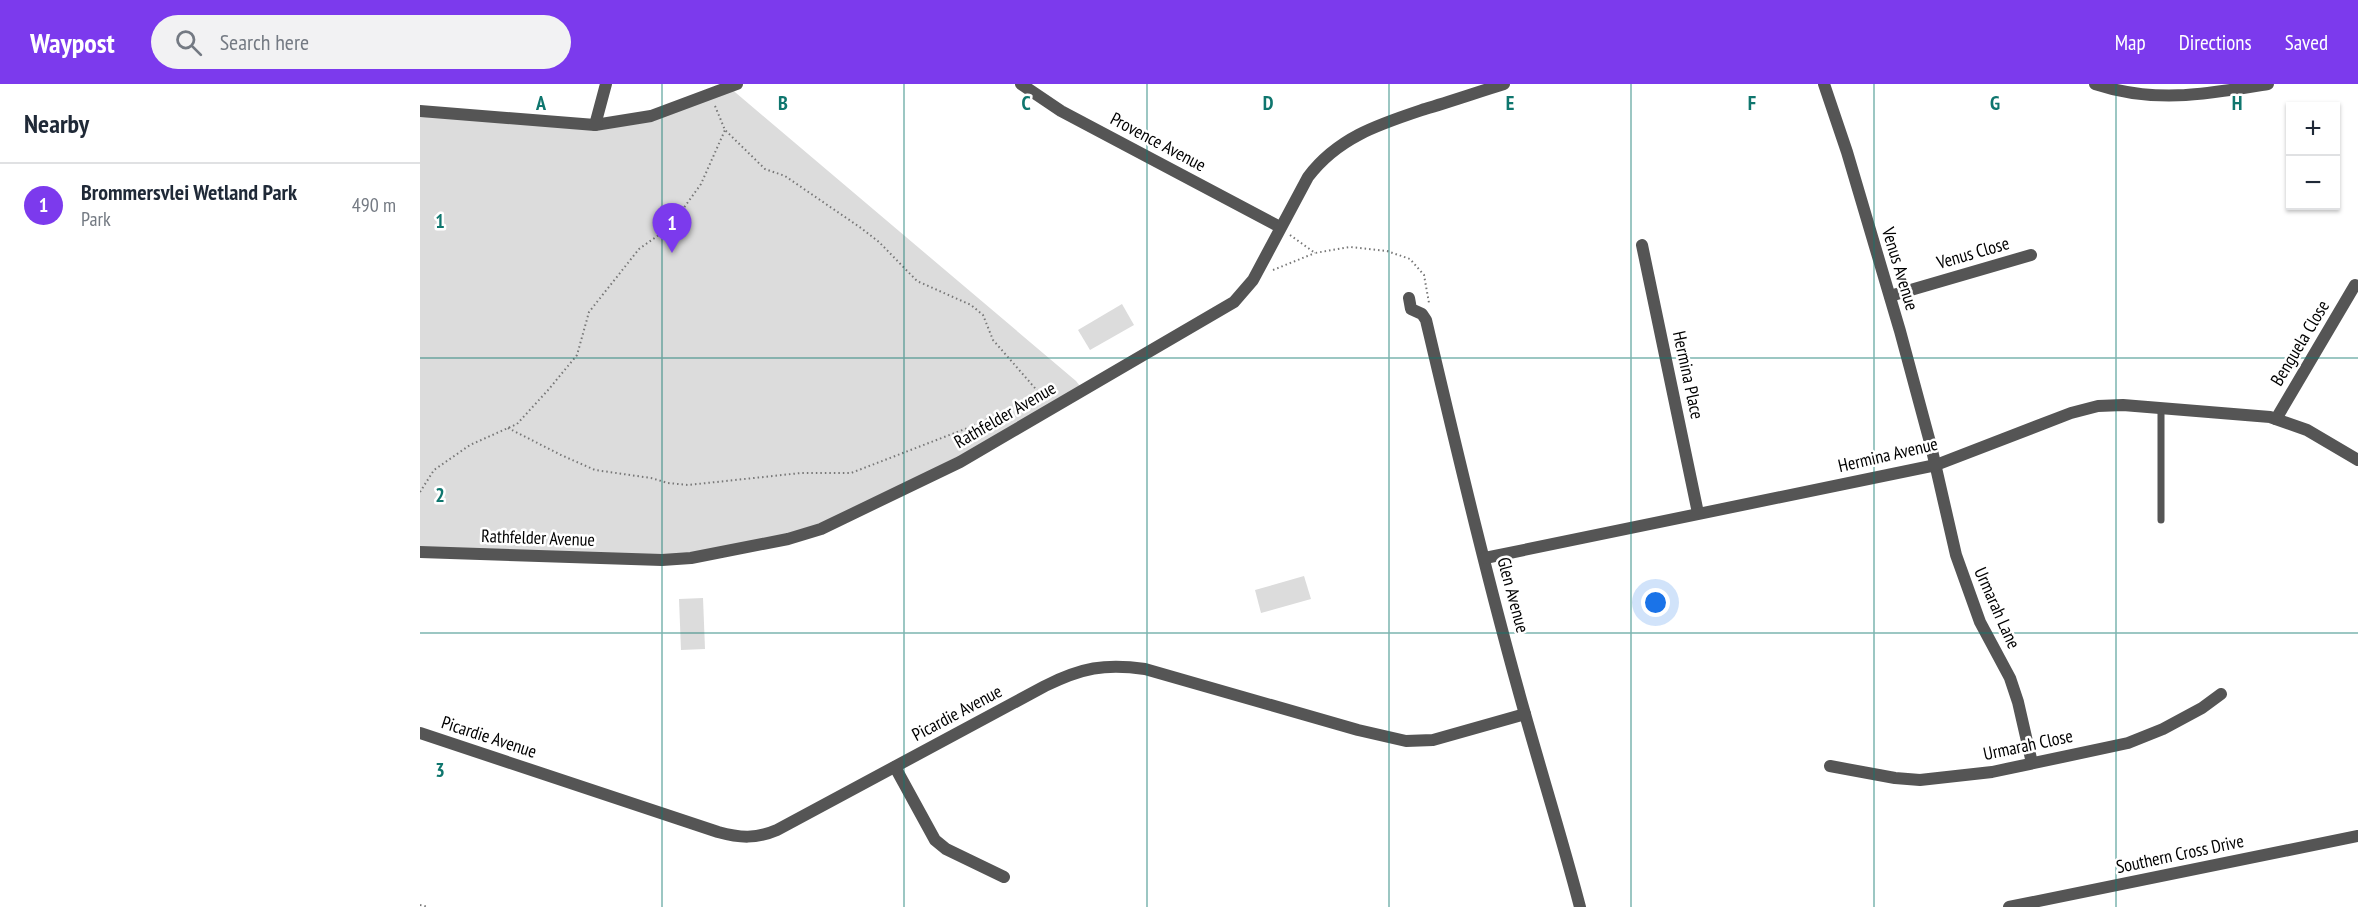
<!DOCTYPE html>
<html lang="en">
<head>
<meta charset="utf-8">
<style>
  :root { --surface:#fff; --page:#f2f2f3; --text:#1f2937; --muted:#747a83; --line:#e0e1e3; --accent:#7c3aed }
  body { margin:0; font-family:"PT Sans Narrow",sans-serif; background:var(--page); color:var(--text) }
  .controls { position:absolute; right:18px; top:18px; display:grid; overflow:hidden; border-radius:0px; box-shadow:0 2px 4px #0004 }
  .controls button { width:54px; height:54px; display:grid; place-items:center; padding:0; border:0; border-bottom:2px solid var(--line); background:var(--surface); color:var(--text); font:30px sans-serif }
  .you { position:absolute; left:1236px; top:519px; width:21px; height:21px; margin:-15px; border:4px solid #fff; border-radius:50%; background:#1a73e8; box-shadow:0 0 0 9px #1a73e833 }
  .badge { display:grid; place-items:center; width:39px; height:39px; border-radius:50%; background:var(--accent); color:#fff; font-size:20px; font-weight:700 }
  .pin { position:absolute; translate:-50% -50px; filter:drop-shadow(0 2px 3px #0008) }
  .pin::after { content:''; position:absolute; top:32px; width:21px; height:18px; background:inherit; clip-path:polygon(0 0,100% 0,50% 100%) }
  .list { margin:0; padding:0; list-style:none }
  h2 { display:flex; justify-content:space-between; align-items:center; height:78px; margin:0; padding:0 24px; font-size:26px }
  h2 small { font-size:20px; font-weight:400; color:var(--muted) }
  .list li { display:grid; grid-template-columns:39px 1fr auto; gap:18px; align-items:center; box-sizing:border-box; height:84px; padding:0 24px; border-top:2px solid var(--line) }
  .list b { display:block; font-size:22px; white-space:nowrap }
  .list p { margin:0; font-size:20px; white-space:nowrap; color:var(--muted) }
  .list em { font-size:20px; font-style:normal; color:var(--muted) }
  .icon { flex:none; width:33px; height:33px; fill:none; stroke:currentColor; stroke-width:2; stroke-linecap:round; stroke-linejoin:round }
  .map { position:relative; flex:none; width:1938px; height:823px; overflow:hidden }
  header { display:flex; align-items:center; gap:36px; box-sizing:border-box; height:84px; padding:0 30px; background:var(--accent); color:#fff }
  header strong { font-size:28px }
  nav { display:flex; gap:33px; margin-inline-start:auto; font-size:21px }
  .search { width:420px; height:54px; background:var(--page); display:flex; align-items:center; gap:15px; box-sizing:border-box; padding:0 21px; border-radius:33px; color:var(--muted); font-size:22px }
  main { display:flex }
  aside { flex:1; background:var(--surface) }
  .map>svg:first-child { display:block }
  .green { fill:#dcdcdc }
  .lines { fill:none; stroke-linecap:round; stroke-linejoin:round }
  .path { stroke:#777; stroke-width:2; stroke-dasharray:1.5 3; stroke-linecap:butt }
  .service { stroke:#555; stroke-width:7 }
  .minor { stroke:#555; stroke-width:12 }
  .tertiary { stroke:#555; stroke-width:12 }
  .grid { fill:none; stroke:#0f766e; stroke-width:1.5; stroke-opacity:0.55 }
  .labels { text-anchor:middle; stroke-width:5; stroke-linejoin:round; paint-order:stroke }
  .street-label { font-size:18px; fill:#000; stroke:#fff }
  .grid-label { font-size:20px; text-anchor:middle; font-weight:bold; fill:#0f766e; stroke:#fff; stroke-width:5; stroke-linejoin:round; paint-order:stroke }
</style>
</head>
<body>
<header>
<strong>Waypost</strong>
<div class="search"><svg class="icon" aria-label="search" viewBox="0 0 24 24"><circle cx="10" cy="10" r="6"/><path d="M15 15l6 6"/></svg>Search here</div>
<nav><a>Map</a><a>Directions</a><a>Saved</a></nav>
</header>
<main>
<aside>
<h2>Nearby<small></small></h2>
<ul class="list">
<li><span class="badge">1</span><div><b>Brommersvlei Wetland Park</b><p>Park</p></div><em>490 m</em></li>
</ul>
</aside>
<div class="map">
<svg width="1938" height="823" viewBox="0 0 1938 823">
  <rect width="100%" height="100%" fill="#fff"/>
  <g class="green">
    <path d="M 309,3 L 656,297 L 663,306 L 401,445 L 271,474 L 0,468 L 0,27 L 175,41 L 216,36 Z"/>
    <path d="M 702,220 L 714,241 L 670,266 L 658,246 Z"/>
    <path d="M 884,492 L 891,515 L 841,529 L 835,506 Z"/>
    <path d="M 283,514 L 285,565 L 261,566 L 259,515 Z"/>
  </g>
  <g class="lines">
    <g class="path">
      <path d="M 295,22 L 305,46 L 345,85 L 365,92 L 441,144 L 459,158 L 497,197 L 551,221 L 563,231 L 573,256 L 621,311"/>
      <path d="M 870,151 L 895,169 L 930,163 L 967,167 L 990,175 L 1004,191 L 1009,219"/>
      <path d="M 853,186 L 895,169"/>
      <path d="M 88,344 L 141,371 L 175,386 L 231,394 L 248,399 L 268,401 L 381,389 L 431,389 L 545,345 L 622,311"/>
      <path d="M 0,408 L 14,386 L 50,361 L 97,340 L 129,305 L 157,271 L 169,228 L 219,165 L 250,143 L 281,100 L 305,46"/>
      <path d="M 0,821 L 8,823"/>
    </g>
    <path class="service" d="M 1741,436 L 1741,324"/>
    <g class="minor">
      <path d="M 601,0 L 641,27 L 860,143"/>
      <path d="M 1404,0 L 1427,68 L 1480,247 L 1511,362 L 1536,471 L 1560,538 L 1590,594 L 1598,618 L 1612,679"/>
      <path d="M 1675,0 C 1735,20 1788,10 1848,0"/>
      <path d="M 0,27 L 175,41 L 231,32 L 317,0"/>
      <path d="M 175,41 L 186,0"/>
      <path d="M 1222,161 L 1278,429"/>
      <path d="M 1470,212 L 1611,171"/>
      <path d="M 989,214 L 991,225 L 1002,230 L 1006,236 C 1037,367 1068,499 1105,630 C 1123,694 1143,758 1160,823"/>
      <path d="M 1856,335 L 1935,201"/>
      <path d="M 0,468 L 242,476 L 271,474 L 368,455 L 401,445 L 540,378 L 814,218 L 833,196 L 888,93 C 918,53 960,40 1005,25 C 1032,17 1058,8 1084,0"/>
      <path d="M 1065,474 L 1516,381 L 1651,329 L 1678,322 L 1703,321 L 1850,333 L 1887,346 L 1938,376"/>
      <path d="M 0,649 L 298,748 C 320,754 336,755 357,746 L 625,602 C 661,584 685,579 725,585 L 938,646 L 986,657 L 1013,656 L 1105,630"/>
      <path d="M 1410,682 L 1475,694 L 1500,696 L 1572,688 L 1708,659 L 1743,645 L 1782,624 L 1801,610"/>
      <path d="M 475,683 L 515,756 L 526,765 L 584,793"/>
    </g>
    <path class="tertiary" d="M 1589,823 L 1938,752"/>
  </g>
  <path class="grid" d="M 242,0 L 242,823M 484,0 L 484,823M 727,0 L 727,823M 969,0 L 969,823M 1211,0 L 1211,823M 1454,0 L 1454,823M 1696,0 L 1696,823M 0,274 L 1938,274M 0,549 L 1938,549"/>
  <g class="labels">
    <g class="street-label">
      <text transform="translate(738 58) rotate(28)" y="6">Provence Avenue</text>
      <text transform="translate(1553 169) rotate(-16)" y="6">Venus Close</text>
      <text transform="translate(1480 185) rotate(73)" y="6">Venus Avenue</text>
      <text transform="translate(1880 259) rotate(-59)" y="6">Benguela Close</text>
      <text transform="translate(1268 291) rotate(78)" y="6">Hermina Place</text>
      <text transform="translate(585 331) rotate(-30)" y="6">Rathfelder Avenue</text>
      <text transform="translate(1468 371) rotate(-13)" y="6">Hermina Avenue</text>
      <text transform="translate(118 454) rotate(2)" y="6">Rathfelder Avenue</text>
      <text transform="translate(1093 511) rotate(75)" y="6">Glen Avenue</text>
      <text transform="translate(1577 524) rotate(66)" y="6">Urmarah Lane</text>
      <text transform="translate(537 629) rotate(-28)" y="6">Picardie Avenue</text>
      <text transform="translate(69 653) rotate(18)" y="6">Picardie Avenue</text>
      <text transform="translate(1608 661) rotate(-12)" y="6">Urmarah Close</text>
      <text transform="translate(1760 770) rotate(-12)" y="6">Southern Cross Drive</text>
    </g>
  </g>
  <g class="grid-label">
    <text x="121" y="26">A</text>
    <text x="363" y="26">B</text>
    <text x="606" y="26">C</text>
    <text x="848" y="26">D</text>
    <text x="1090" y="26">E</text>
    <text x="1332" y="26">F</text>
    <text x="1575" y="26">G</text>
    <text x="1817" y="26">H</text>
    <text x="20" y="144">1</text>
    <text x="20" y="418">2</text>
    <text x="20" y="693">3</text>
  </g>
</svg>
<div class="controls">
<button>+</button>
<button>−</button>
</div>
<div class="you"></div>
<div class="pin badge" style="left:252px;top:169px">1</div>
</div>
</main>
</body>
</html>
